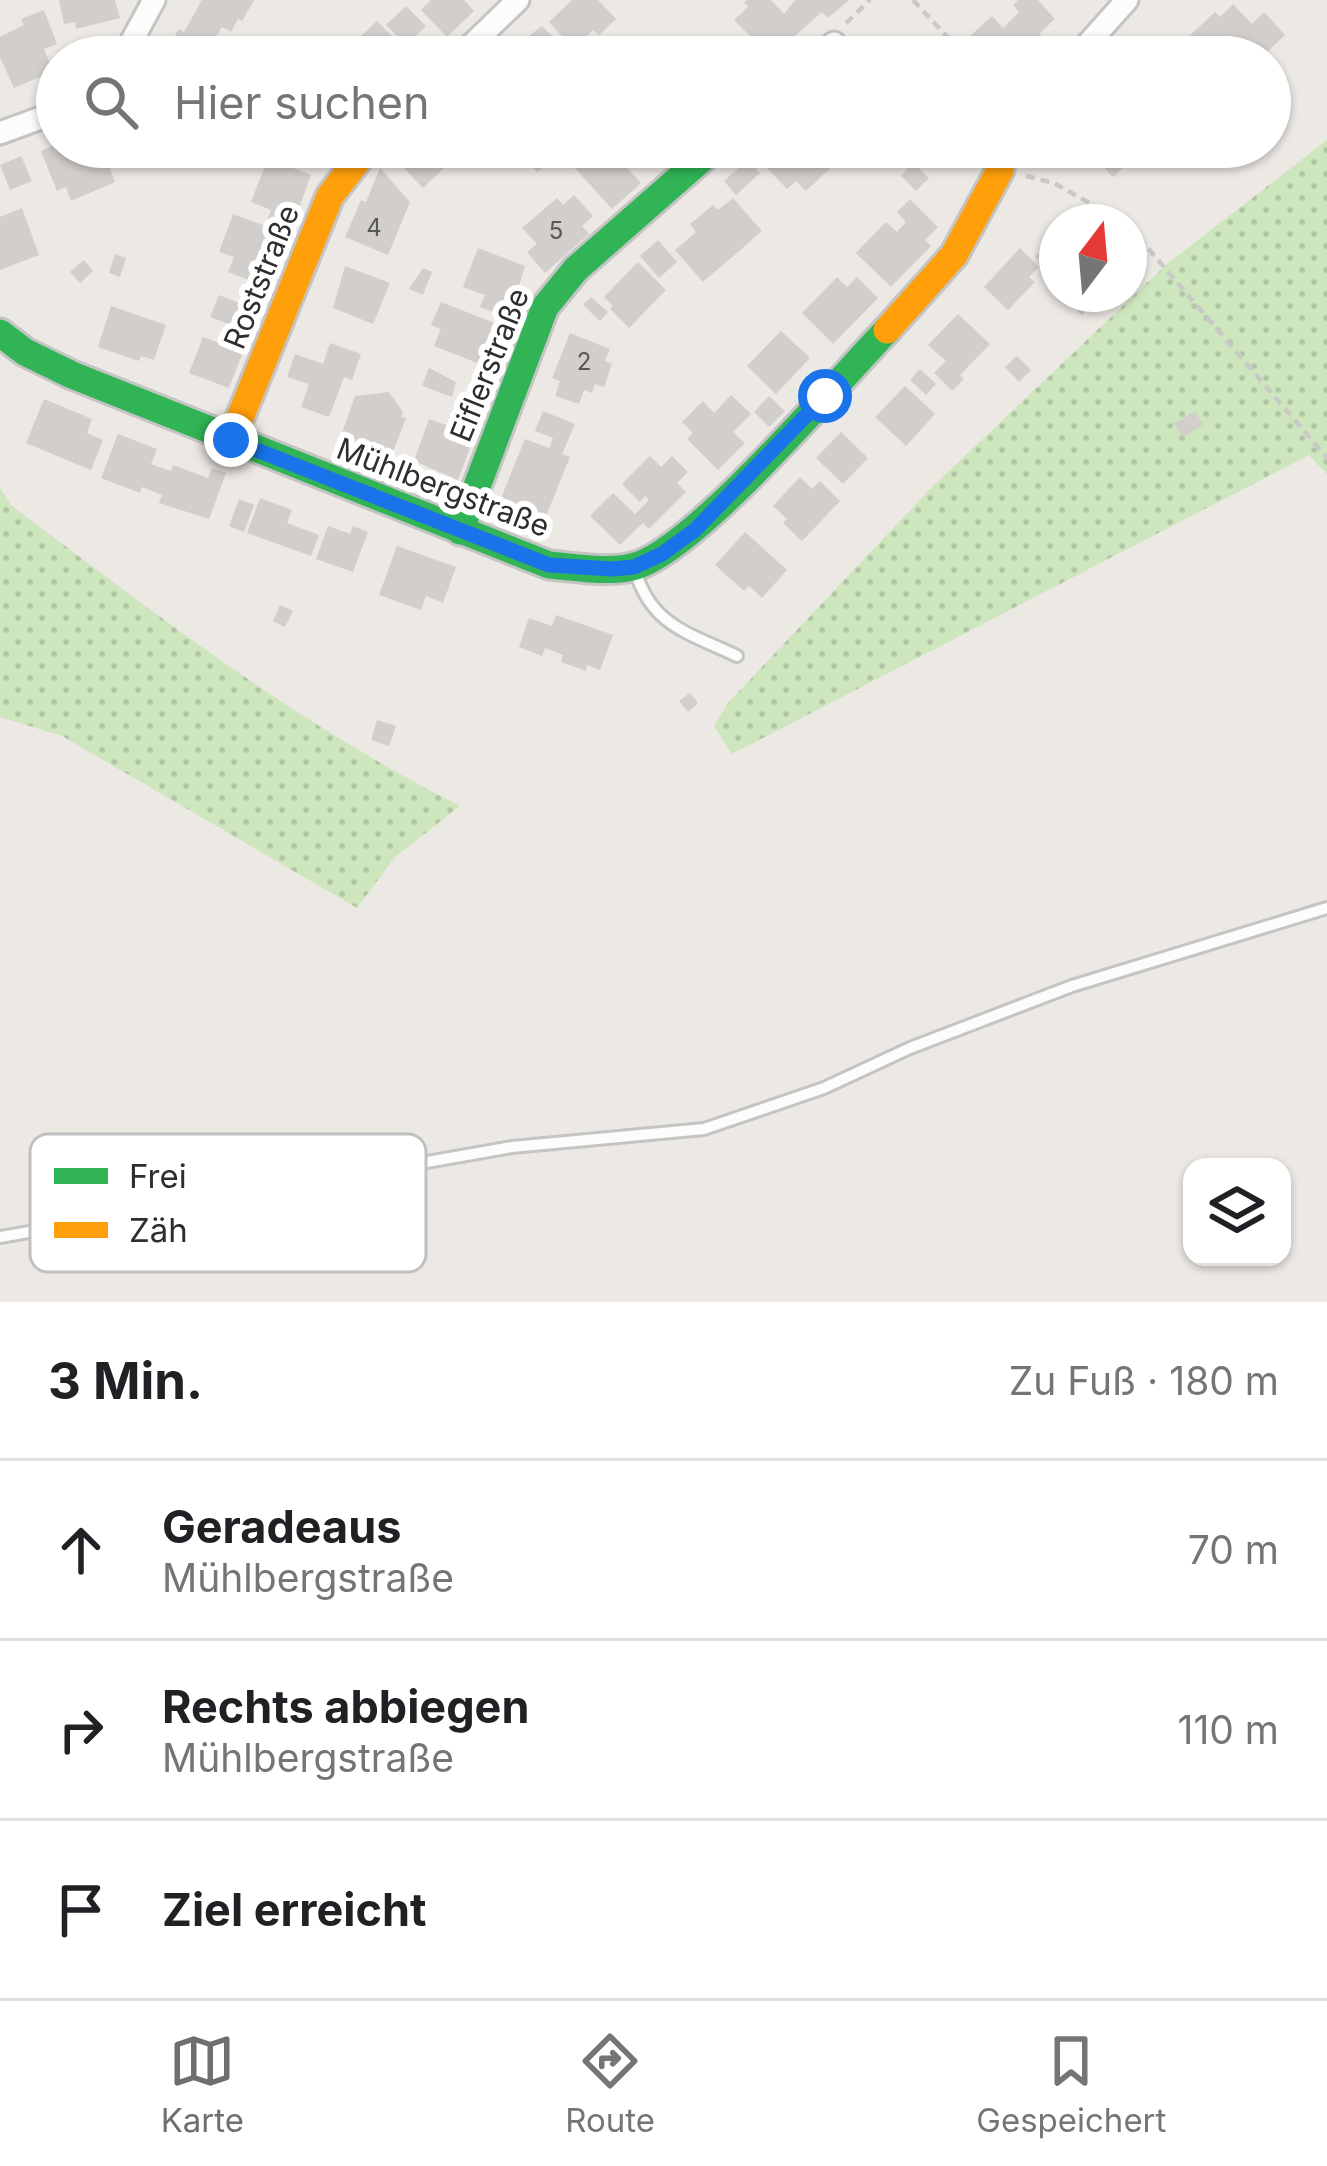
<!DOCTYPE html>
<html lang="de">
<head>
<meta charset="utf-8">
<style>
  :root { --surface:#fff; --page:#f2f2f2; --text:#202124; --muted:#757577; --line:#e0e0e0; --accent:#706f6e }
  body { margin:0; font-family:Inter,sans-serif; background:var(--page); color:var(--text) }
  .controls { position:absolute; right:36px; bottom:36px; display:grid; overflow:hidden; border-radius:24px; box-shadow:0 3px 9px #0004 }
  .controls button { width:108px; height:108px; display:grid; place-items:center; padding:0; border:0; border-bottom:3px solid var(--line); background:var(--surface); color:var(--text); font:60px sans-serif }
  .compass { position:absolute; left:1039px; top:204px; width:108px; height:108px; border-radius:50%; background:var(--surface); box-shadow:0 3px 9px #0004; rotate:16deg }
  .stop { position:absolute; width:36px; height:36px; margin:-27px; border:9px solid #1a73e8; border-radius:50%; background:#fff }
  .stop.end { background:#1a73e8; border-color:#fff; box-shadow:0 3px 12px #0008 }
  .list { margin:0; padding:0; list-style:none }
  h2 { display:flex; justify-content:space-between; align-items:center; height:156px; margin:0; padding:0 48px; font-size:51px }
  h2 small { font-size:39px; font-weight:400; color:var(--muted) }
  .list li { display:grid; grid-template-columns:78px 1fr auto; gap:36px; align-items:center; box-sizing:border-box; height:180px; padding:0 48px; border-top:3px solid var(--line) }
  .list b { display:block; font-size:45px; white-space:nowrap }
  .list p { margin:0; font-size:39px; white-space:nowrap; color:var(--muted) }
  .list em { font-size:39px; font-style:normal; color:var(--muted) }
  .icon { flex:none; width:66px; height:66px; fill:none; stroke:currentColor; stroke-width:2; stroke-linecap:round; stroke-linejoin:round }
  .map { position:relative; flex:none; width:1327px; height:1302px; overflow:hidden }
  .search { position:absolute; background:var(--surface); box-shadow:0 3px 9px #0004; left:36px; right:36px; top:36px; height:132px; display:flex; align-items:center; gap:30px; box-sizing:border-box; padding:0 42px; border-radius:66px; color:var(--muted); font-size:45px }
  .sheet { height:696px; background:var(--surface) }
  nav { display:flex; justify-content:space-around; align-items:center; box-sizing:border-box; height:168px; border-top:3px solid var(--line); background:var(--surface); font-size:33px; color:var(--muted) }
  nav a { display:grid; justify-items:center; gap:6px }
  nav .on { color:var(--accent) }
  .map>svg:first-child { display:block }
  .grass { fill:url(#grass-dots) }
  .building { fill:#d1cecb }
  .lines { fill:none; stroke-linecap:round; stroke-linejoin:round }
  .lane-casing { stroke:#c5c4c5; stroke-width:16 }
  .street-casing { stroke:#c5c4c5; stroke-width:27 }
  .fast-casing { stroke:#c5c4c5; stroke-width:33 }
  .slow-casing { stroke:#c5c4c5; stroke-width:33 }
  .path { stroke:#c9c9c8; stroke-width:4.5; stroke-dasharray:9 6; stroke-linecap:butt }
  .lane { stroke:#fcfcfb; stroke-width:10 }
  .street { stroke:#fcfcfb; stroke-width:21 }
  .fast { stroke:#30b455; stroke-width:27 }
  .slow { stroke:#ff9f0a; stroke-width:27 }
  .route { stroke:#1a73e8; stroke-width:15 }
  .labels { text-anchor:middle; stroke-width:12; stroke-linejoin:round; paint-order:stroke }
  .number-label { font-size:24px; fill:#585857 }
  .street-label { font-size:30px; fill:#2e2e2e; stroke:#fff }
  .key { fill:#fff; stroke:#c0c0c0; stroke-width:3 }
  .key-label { font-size:33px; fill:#2e2e2e }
</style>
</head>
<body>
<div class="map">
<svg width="1327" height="1302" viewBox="0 0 1327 1302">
  <defs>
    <pattern id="grass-dots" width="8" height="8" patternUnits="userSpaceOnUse" patternTransform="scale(3)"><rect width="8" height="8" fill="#cee6be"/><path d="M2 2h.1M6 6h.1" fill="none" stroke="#b1c6a4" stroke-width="1.8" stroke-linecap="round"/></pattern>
  </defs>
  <rect width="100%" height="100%" fill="#ece8e4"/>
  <g class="grass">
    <path d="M 1327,140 L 1327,474 L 1309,455 L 732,754 L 714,726 L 728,703 L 932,487 L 1167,264 Z"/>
    <path d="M 0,488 L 11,505 C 158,616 294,722 460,806 L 395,857 L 357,908 L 62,736 L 0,717 Z"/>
  </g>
  <g class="building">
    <path d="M 59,0 L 115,0 L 120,18 L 76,29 L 75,22 L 64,24 Z"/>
    <path d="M 202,0 L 254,0 L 242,21 L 238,19 L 231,32 L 222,27 L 216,36 L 225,41 L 216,57 L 171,57 L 177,48 L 170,44 L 179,29 L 184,32 Z"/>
    <path d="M 431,0 L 464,0 L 474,11 L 447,37 L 421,10 Z"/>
    <path d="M 572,0 L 598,0 L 616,19 L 599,35 L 593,30 L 574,49 L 549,22 Z"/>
    <path d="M 747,0 L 771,0 L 784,14 L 795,0 L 849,0 L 828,18 L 822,12 L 771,57 L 734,20 L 748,7 L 744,2 Z"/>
    <path d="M 1018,0 L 1038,0 L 1055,19 L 1039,34 L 1044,38 L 1023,57 L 986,57 L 968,38 L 992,16 L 1003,28 L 1019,12 L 1013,5 Z"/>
    <path d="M 1233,4 L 1252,24 L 1264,12 L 1285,35 L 1262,57 L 1252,57 L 1240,45 L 1227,57 L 1200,57 L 1184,41 L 1215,12 L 1220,17 Z"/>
    <path d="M 406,6 L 426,26 L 406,45 L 386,25 Z"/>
    <path d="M 44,10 L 57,44 L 44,49 L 53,71 L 14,88 L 0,57 L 0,37 L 24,25 L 21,19 Z"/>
    <path d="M 377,21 L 412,57 L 353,57 L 368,43 L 361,36 Z"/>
    <path d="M 542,26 L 567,52 L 561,57 L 516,57 L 520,52 L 515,47 Z"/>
    <path d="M 712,40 L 724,53 L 733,44 L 744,57 L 694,57 Z"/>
    <path d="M 57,144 L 62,148 L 112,147 L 119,165 L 110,169 L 115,182 L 71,201 L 66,187 L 57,191 L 41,151 Z"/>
    <path d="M 405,147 L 435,147 L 450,162 L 423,188 L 394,158 Z"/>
    <path d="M 594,147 L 632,149 L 620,160 L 641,183 L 612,209 L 573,166 Z"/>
    <path d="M 654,147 L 683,147 L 667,161 Z"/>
    <path d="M 766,147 L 836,147 L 829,153 L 837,162 L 806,191 L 796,181 L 787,189 L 756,156 Z"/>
    <path d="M 1085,147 L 1126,147 L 1119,153 L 1128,163 L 1113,177 Z"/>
    <path d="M 1155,147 L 1177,147 L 1155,167 L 1145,156 Z"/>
    <path d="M 540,154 L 548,163 L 537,172 L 530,163 Z"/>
    <path d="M 21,156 L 32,181 L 10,190 L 0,165 Z"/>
    <path d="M 268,158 L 311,175 L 291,230 L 267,220 L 271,210 L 251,202 Z"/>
    <path d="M 748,160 L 760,173 L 736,195 L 724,181 Z"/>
    <path d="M 913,163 L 929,178 L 916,191 L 901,176 Z"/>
    <path d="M 380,168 L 410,202 L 388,255 L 345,237 L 361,200 L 366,202 Z"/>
    <path d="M 574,195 L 593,216 L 582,226 L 589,234 L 545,273 L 527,252 L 537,244 L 522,228 L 557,198 L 563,205 Z"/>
    <path d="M 733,198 L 762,231 L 703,282 L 675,250 L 696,232 L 690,224 L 713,205 L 718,210 Z"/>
    <path d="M 910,199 L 938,227 L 925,240 L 931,246 L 891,287 L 856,253 L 886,222 L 897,232 L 906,222 L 897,212 Z"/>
    <path d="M 22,208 L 39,255 L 0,270 L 0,217 Z"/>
    <path d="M 233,214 L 284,233 L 264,286 L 228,272 L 234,257 L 219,252 Z"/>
    <path d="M 658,240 L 677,262 L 659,278 L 640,256 Z"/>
    <path d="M 1057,241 L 1057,278 L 1035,256 Z"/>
    <path d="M 478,248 L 525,266 L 509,318 L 480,307 L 485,295 L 463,287 Z"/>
    <path d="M 1020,248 L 1039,267 L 1029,277 L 1035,282 L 1008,310 L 984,287 Z"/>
    <path d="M 115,254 L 126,258 L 120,277 L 109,273 Z"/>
    <path d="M 84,260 L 93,271 L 80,283 L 70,272 Z"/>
    <path d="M 638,262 L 666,290 L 629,328 L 610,309 L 613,306 L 604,297 Z"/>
    <path d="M 345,266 L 390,283 L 373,324 L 333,308 Z"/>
    <path d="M 423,268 L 432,272 L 423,295 L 409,289 Z"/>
    <path d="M 837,277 L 847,287 L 857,277 L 878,298 L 833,344 L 802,313 Z"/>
    <path d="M 1060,294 L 1085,294 L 1094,303 L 1082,315 Z"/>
    <path d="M 219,295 L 247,306 L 239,328 L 210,317 Z"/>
    <path d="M 591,297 L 608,312 L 600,321 L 583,305 Z"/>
    <path d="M 441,302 L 502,326 L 485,366 L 434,346 L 441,329 L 431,325 Z"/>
    <path d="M 111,306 L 166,325 L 154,360 L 141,356 L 139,361 L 98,347 Z"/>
    <path d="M 958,314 L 990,344 L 960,375 L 964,379 L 952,391 L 934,373 L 946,361 L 928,345 Z"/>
    <path d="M 781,331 L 810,358 L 776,394 L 747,366 Z"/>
    <path d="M 570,333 L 610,349 L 605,361 L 612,364 L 604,387 L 595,384 L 592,393 L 584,390 L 579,404 L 555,396 L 560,381 L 552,378 Z"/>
    <path d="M 203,337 L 243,352 L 229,388 L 189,373 Z"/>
    <path d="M 330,343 L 361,354 L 352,380 L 344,377 L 329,417 L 301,407 L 309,384 L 287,377 L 295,354 L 323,364 Z"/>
    <path d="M 1017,356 L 1031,370 L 1019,382 L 1005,367 Z"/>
    <path d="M 429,368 L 456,382 L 452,397 L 422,386 Z"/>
    <path d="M 920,369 L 936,384 L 926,395 L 910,380 Z"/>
    <path d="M 905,386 L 935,414 L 906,446 L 875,417 Z"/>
    <path d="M 389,392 L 403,412 L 401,417 L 406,418 L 390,460 L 339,441 L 355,396 Z"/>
    <path d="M 731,395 L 751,414 L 733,432 L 745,443 L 718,470 L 687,439 L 693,433 L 682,422 L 703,401 L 714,413 Z"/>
    <path d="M 769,396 L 785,411 L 769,427 L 754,412 Z"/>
    <path d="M 44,399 L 92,419 L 87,433 L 103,440 L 91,470 L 26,443 Z"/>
    <path d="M 543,411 L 575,424 L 562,454 L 570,457 L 546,516 L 501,498 L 525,439 L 549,448 L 553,438 L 535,431 Z"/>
    <path d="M 1195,411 L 1203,425 L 1183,437 L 1174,424 Z"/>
    <path d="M 429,419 L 475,435 L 458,480 L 414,461 Z"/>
    <path d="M 841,432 L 868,458 L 843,484 L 816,458 Z"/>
    <path d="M 118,434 L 157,449 L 151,464 L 171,471 L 173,465 L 208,478 L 212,468 L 226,473 L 209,519 L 159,503 L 162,495 L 142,487 L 140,493 L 101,478 Z"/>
    <path d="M 650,456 L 661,467 L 672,456 L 688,472 L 677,483 L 686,492 L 649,529 L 643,523 L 620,545 L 590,516 L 613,493 L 635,514 L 649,500 L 645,496 L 640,502 L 622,484 Z"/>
    <path d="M 800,477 L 812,489 L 820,481 L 840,501 L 802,541 L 783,523 L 787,519 L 773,506 Z"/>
    <path d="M 260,498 L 292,510 L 287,523 L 319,535 L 311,556 L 247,533 Z"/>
    <path d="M 239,499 L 254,505 L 244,532 L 229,526 Z"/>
    <path d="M 328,526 L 350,534 L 353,526 L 368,532 L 353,572 L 316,559 Z"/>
    <path d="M 745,532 L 787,570 L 762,598 L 749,586 L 744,591 L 715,565 Z"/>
    <path d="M 397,546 L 456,567 L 443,603 L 426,596 L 421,610 L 379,595 Z"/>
    <path d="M 280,605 L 293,611 L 285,627 L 273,621 Z"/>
    <path d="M 556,615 L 613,635 L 600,670 L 587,665 L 586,671 L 561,662 L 563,655 L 545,648 L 542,656 L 519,647 L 529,618 L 552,626 Z"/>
    <path d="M 690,693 L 698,703 L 688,712 L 679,701 Z"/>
    <path d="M 377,720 L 396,726 L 389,746 L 371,740 Z"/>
  </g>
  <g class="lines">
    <defs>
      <g id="lane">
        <path d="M 635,570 C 651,626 689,633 737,656"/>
        <path d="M 0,1237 L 512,1147 L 704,1129 L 824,1088 L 910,1048 L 1072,986 L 1327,908"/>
      </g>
      <g id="street">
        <path d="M 123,57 L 154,0"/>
        <path d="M 459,57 L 518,0"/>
        <path d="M 818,57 L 834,43"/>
        <path d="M 1076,57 L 1127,0"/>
        <path d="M 0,133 L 57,112"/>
      </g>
      <g id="fast">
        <path d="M 0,333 L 25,352 L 72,375 L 549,565 C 575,567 606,573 632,567 C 692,554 838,381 887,330"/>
        <path d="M 460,531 L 545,307 L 576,269 L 715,147"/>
      </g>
      <g id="slow">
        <path d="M 887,330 L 954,255 L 1000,170"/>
        <path d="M 231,440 L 330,196 L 368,147"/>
      </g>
    </defs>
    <use href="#lane" class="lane-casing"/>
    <use href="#street" class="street-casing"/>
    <use href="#fast" class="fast-casing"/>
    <use href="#slow" class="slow-casing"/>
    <g class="path">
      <path d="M 913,0 L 966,57"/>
      <path d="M 846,23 L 870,0"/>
      <path d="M 1026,176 L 1054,183 L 1123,222"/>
      <path d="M 1129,226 L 1327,458"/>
    </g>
    <use href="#lane" class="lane"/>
    <use href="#street" class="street"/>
    <use href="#fast" class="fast"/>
    <use href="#slow" class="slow"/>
  </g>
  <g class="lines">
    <path class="route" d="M 231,440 L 549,565 L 612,569 L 634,567 L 662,554 L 695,530 L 825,396"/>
  </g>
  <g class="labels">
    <g class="number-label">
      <text x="374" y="236">4</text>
      <text x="556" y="239">5</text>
      <text x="584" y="370">2</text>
    </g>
    <g class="street-label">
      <text transform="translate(262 277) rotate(-68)" y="10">Roststraße</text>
      <text transform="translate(490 365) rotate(-68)" y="10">Eiflerstraße</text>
      <text transform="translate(443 488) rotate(21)" y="10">Mühlbergstraße</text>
    </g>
  </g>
  <rect x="30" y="1134" width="396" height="138" rx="18" class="key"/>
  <rect x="54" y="1168" width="54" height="16" fill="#30b455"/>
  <rect x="54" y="1222" width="54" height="16" fill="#ff9f0a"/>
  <g class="key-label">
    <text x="129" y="1188">Frei</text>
    <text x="129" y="1242">Zäh</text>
  </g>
</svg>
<div class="controls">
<button><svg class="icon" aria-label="layers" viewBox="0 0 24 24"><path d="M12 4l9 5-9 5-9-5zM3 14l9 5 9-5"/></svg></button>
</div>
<svg class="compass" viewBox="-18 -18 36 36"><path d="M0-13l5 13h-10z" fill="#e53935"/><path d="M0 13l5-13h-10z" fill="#757577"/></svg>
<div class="stop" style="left:825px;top:396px"></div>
<div class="stop end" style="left:231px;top:440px"></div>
<div class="search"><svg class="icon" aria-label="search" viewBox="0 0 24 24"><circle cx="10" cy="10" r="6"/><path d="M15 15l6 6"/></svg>Hier suchen</div>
</div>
<section class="sheet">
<h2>3 Min.<small>Zu Fuß · 180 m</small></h2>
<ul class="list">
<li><svg class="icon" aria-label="ahead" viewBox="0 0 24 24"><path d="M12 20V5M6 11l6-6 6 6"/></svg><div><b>Geradeaus</b><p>Mühlbergstraße</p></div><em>70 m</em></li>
<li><svg class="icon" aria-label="right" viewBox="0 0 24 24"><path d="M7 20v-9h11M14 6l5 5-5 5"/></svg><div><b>Rechts abbiegen</b><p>Mühlbergstraße</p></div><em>110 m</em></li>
<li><svg class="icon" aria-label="arrive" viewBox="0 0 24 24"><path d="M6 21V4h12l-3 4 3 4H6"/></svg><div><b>Ziel erreicht</b></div></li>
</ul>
</section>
<nav>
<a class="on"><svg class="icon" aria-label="map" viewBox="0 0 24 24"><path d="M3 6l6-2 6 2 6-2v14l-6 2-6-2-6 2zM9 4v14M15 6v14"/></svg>Karte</a>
<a><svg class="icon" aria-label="directions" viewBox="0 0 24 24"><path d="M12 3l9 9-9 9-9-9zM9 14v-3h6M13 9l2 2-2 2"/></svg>Route</a>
<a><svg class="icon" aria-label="saved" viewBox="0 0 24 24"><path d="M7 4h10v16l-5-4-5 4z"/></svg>Gespeichert</a>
</nav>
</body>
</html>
